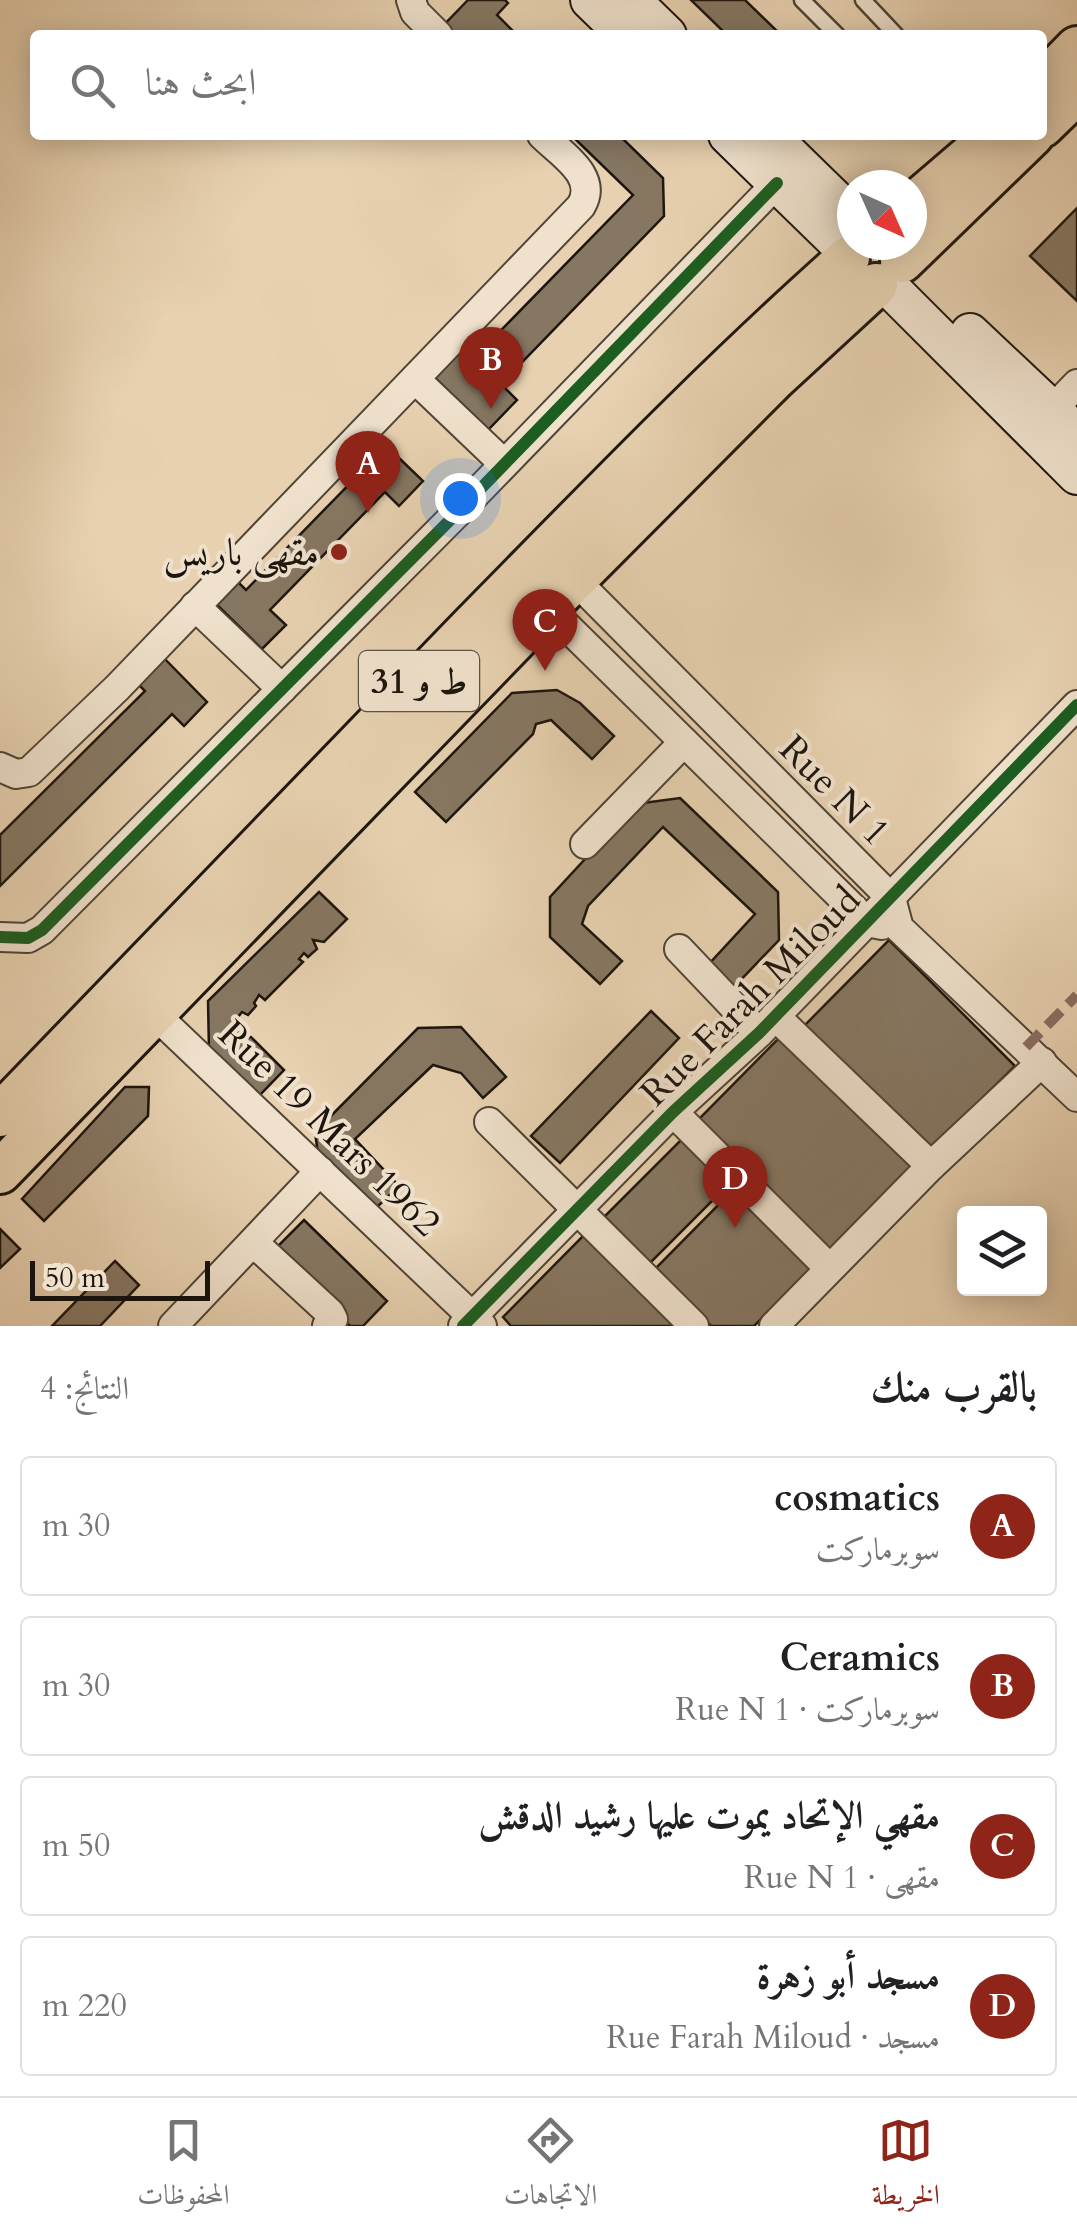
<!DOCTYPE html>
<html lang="ar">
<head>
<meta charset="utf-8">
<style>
  :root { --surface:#fff; --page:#f2f2f2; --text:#202124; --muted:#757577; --line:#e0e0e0; --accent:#8f2418 }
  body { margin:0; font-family:Cardo,Amiri,serif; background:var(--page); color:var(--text); direction:rtl }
  .controls { position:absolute; right:30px; bottom:30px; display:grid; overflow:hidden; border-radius:10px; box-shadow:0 5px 25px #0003 }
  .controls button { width:90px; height:90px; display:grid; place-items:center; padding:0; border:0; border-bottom:2px solid var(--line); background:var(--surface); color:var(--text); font:50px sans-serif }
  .compass { position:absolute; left:837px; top:170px; width:90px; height:90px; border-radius:50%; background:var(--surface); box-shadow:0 5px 25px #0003; rotate:135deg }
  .scale { position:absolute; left:30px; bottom:25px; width:180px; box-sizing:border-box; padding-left:10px; border:5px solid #1d150d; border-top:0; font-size:28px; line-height:35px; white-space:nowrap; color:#1d150d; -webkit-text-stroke:8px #efe1cc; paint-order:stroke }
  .you { position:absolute; left:460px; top:498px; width:35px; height:35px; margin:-25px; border:8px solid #fff; border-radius:50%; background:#1a73e8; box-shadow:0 0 0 15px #1a73e833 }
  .badge { display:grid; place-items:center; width:65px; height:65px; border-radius:50%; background:var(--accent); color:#fff; font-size:32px; font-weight:700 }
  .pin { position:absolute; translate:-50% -82px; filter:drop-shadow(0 2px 5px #0008) }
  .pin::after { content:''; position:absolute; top:52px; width:35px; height:30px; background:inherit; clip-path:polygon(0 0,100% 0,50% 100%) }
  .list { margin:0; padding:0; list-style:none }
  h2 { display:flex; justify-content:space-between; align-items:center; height:130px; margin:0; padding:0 40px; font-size:42px }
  h2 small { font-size:32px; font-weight:400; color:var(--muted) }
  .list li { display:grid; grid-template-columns:65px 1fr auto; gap:30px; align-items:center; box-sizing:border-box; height:140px; margin:0 20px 20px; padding:0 20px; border:2px solid var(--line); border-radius:10px }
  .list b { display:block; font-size:38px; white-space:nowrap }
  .list p { margin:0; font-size:32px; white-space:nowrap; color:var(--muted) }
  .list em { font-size:32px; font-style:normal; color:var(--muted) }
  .icon { flex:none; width:55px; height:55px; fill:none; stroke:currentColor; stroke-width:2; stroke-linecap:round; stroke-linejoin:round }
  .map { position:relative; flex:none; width:1077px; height:1326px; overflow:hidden; direction:ltr }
  .search { position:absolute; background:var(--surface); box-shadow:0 5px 25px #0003; left:30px; right:30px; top:30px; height:110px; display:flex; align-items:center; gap:25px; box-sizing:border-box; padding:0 35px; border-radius:10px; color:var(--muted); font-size:38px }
  .sheet { height:770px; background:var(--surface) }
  nav { display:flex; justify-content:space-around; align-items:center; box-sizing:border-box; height:140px; border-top:2px solid var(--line); background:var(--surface); font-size:28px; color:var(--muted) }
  nav a { display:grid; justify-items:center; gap:5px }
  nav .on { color:var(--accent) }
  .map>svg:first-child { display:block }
  .building { fill:#867762; stroke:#1d150d; stroke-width:2.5 }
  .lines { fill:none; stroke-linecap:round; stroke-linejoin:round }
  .lane-casing { stroke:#504436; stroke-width:19 }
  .street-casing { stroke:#504436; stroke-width:32 }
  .secondary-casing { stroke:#1d150d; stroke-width:42 }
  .primary-casing { stroke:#1d150d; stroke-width:48 }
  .lane { stroke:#efe1cc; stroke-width:14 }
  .street { stroke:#efe1cc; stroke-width:28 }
  .secondary { stroke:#efe1cc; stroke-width:38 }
  .primary { stroke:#e7d1b0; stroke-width:42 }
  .quiet { stroke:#8d6e63; stroke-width:10; stroke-dasharray:20 10; stroke-linecap:butt }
  .cycleway-casing { stroke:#efe1cc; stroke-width:19 }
  .cycleway { stroke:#1b5e20; stroke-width:12 }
  .poi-dot { fill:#8f2418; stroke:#efe1cc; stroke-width:4 }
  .labels { text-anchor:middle; stroke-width:8; stroke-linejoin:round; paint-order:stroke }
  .shield { fill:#efe1cc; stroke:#5c5246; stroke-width:2.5 }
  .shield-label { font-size:35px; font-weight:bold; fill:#1d150d }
  .poi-label { font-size:38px; fill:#1d150d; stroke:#efe1cc; text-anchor:end }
  .street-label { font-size:38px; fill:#1d150d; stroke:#efe1cc }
</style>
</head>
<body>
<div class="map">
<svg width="1077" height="1326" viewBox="0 0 1077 1326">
  <rect width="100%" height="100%" fill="#e7d1b0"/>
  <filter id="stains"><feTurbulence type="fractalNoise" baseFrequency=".002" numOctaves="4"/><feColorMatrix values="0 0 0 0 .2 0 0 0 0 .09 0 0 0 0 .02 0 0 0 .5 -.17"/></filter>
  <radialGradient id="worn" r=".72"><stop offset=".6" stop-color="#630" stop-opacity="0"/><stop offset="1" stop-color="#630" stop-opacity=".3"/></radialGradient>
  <g class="building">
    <path d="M 468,0 L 505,0 L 508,3 L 497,15 L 517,35 L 442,35 L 438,31 Z"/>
    <path d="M 691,0 L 745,0 L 781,35 L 727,35 Z"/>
    <path d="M 571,135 L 619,135 L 663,178 L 664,216 L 501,384 L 517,400 L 488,430 L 433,376 L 461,347 L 473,359 L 633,195 Z"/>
    <path d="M 1077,208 L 1077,301 L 1030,256 Z"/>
    <path d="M 374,434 L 423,481 L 399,506 L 385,492 L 270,610 L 286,625 L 262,649 L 213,601 L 235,579 L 246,590 L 366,467 L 354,455 Z"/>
    <path d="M 160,654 L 207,702 L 184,726 L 172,714 L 0,886 L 0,835 L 145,691 L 135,681 Z"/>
    <path d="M 557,690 L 580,703 L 614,736 L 592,759 L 551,720 L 536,724 L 533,734 L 446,822 L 415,792 L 512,693 Z"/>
    <path d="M 680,798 L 778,892 L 779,940 L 734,987 L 709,964 L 755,914 L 663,827 L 588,906 L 582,924 L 622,961 L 600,984 L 550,937 L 550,897 L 636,804 Z"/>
    <path d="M 319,892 L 347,919 L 324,942 L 313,940 L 317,949 L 308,957 L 304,953 L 299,959 L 303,962 L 265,1000 L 259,995 L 254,1003 L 256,1006 L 248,1015 L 242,1012 L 238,1017 L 237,1040 L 251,1037 L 284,1070 L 257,1098 L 209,1051 L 208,1001 Z"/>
    <path d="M 889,940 L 1015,1066 L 929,1152 L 803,1027 Z"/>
    <path d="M 651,1011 L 679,1038 L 560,1163 L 531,1136 Z"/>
    <path d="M 461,1027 L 506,1077 L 483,1098 L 461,1073 L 433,1065 L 355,1139 L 399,1186 L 374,1210 L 318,1154 L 315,1132 L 418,1028 Z"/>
    <path d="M 782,1035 L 916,1168 L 833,1252 L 699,1119 Z"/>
    <path d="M 125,1087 L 149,1087 L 148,1116 L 44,1221 L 22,1199 Z"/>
    <path d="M 681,1140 L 727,1186 L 649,1264 L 603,1218 Z"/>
    <path d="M 734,1189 L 813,1267 L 754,1326 L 711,1326 L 654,1270 Z"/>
    <path d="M 304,1220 L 387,1301 L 363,1326 L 350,1326 L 274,1250 Z"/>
    <path d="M 0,1229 L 20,1249 L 0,1268 Z"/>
    <path d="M 584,1235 L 676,1326 L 511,1326 L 503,1317 Z"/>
    <path d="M 115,1261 L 139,1285 L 100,1326 L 52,1326 Z"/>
  </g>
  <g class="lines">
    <defs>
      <g id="lane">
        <path d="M 802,0 L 837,35"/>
        <path d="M 863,0 L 896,35"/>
      </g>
      <g id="street">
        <path d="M 411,0 L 415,12 L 438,35"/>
        <path d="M 415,379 L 504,464"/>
        <path d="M 1052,410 L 1077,384"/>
        <path d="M 575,580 L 891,898 L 899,928 L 1077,1097"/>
        <path d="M 195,606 L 282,689"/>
        <path d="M 547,607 L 867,922 L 882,925"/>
        <path d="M 0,767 L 16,774 L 29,772 L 117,688 L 581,206 C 599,176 561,154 542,135"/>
        <path d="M 585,844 L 684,742"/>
        <path d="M 0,937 L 28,938 L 42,930 L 457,513 L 777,183"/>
        <path d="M 679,949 L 759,1033"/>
        <path d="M 143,1003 L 482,1326"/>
        <path d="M 775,1016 L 931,1166"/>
        <path d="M 673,1112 L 829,1268"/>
        <path d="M 489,1122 L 694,1326"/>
        <path d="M 254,1243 L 330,1313 L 333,1319 L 327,1326"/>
        <path d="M 173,1326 L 320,1171"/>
        <path d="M 463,1326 L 673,1112 L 759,1033 L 1077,705"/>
        <path d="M 774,1326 L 931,1166 L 1042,1062"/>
      </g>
      <g id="secondary">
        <path d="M 590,0 L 626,35"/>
        <path d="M 631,0 L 667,35"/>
        <path d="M 728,135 L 849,253"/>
        <path d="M 769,135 L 852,216"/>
        <path d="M 885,283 L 1077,475"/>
        <path d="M 970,333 L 1077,434"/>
      </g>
      <g id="primary">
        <path d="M 1042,84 L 1077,48"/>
        <path d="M 1042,126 L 1077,92"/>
        <path d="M 912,206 L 982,146"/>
        <path d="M 902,261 L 1032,135"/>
        <path d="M 0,1115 C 157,951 315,787 474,624 C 597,499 717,374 848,258"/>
        <path d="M 0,1172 L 547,607 L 775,378 L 876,285"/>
      </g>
    </defs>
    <use href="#lane" class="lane-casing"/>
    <use href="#street" class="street-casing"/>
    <use href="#secondary" class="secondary-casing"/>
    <use href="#primary" class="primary-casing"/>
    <use href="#lane" class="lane"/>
    <use href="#street" class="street"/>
    <use href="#secondary" class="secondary"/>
    <use href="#primary" class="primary"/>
    <path class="quiet" d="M 1026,1047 L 1077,995"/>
    <defs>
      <g id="cycleway">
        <path d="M 0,937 L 28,938 L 42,930 L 457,513 L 777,183"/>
        <path d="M 463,1326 L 673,1112 L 759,1033 L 1077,705"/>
      </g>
    </defs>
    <use href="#cycleway" class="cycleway-casing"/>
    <use href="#cycleway" class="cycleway"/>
  </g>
  <circle class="poi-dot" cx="339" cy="552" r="10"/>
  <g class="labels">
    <rect class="shield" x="359" y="651" width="120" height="60" rx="8"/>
    <g class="shield-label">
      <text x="419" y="693">ط و 31</text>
    </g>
    <g class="poi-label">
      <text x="319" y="565">مقهى باريس</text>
    </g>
    <g class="street-label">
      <text transform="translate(835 790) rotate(45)" y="13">Rue N 1</text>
      <text transform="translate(750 996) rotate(-45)" y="13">Rue Farah Miloud</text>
      <text transform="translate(330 1128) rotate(44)" y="13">Rue 19 Mars 1962</text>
    </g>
  </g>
  <rect width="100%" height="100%" filter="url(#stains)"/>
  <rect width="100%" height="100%" fill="url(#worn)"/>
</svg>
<div class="controls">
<button><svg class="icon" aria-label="layers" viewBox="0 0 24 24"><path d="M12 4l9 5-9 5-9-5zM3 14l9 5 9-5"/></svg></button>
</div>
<svg class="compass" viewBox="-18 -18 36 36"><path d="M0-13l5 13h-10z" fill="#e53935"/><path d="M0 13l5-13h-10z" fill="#757577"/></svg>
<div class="scale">50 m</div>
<div class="you"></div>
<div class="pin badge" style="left:368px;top:513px">A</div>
<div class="pin badge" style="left:491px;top:409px">B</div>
<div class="pin badge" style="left:545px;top:671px">C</div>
<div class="pin badge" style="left:735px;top:1228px">D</div>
<div class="search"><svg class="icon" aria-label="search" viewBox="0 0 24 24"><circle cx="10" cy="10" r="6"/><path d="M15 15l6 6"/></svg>ابحث هنا</div>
</div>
<section class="sheet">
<h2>بالقرب منك<small>النتائج: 4</small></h2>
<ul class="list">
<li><span class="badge">A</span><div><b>cosmatics</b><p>سوبرماركت</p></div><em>30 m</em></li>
<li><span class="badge">B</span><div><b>Ceramics</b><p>سوبرماركت · Rue N 1</p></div><em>30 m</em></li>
<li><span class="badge">C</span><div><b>مقهي الإتحاد يموت عليها رشيد الدقش</b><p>مقهى · Rue N 1</p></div><em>50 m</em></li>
<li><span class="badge">D</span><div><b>مسجد أبو زهرة</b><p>مسجد · Rue Farah Miloud</p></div><em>220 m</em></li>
</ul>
</section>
<nav>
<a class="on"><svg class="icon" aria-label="map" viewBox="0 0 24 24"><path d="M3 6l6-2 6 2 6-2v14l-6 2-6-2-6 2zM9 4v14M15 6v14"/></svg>الخريطة</a>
<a><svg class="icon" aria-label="directions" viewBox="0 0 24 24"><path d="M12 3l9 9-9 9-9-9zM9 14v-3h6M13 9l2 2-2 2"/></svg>الاتجاهات</a>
<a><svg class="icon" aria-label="saved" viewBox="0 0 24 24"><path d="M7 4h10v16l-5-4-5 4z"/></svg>المحفوظات</a>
</nav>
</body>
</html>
